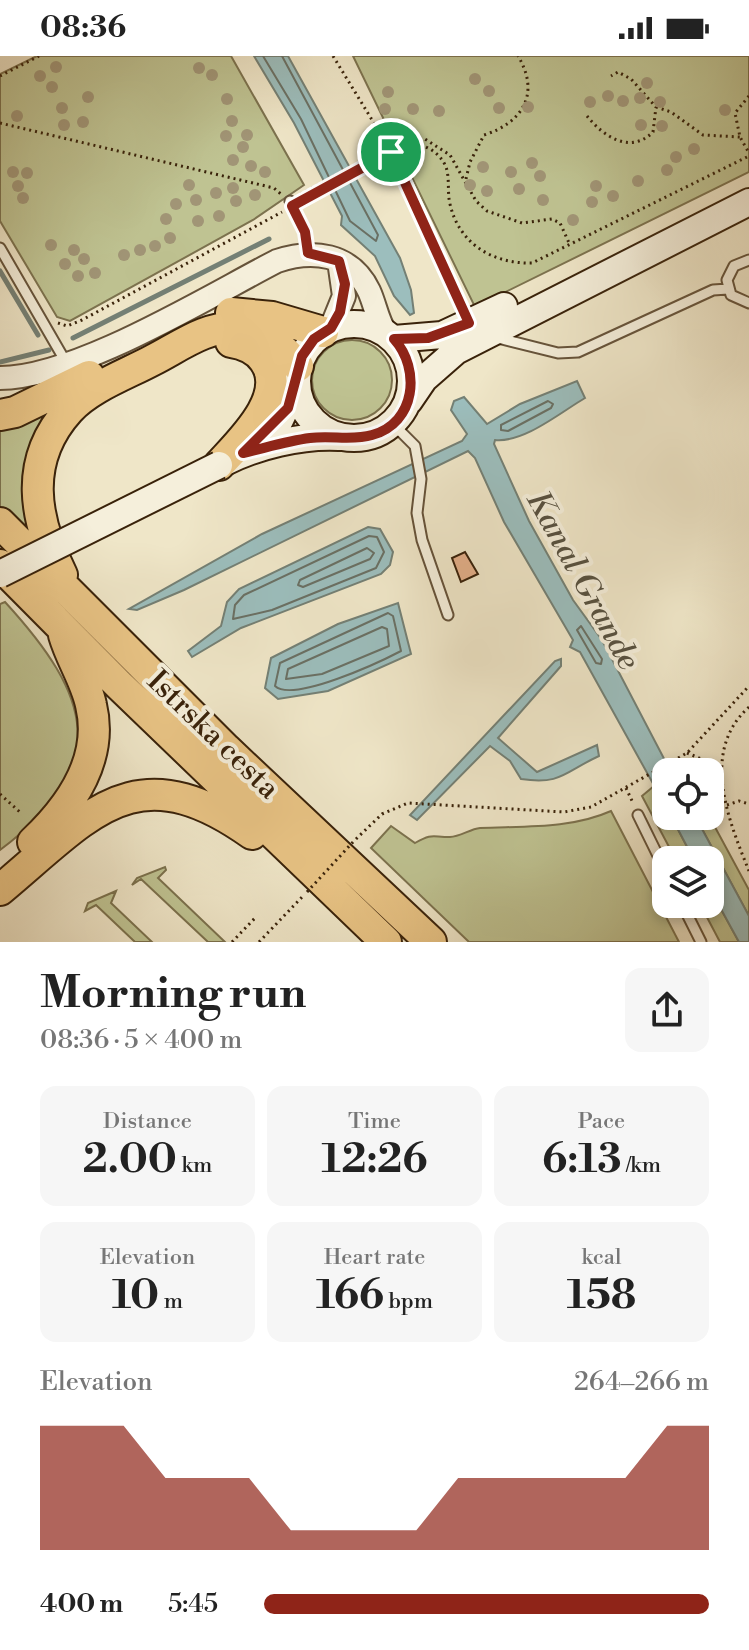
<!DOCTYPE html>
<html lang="en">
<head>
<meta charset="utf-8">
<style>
  body { margin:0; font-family:"Libre Bodoni",serif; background:#f6f6f6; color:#222; height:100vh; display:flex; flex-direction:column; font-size:30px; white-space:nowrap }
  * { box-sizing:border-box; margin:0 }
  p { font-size:26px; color:#767676 }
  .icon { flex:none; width:44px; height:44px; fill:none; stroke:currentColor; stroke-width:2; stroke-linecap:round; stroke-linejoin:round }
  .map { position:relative; height:886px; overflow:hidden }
  .drawer { display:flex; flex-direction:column; background:#fff; flex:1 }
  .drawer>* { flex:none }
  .controls { position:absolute; left:652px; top:702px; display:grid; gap:16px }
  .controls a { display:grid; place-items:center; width:72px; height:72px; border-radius:16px; background:#fff; box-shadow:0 4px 12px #0003; font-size:40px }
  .pin { position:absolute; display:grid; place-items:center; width:68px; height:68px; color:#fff; margin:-34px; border:4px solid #fff; border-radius:50%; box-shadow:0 2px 8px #0007 }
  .round { display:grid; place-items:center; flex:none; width:84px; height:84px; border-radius:16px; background:#f6f6f6 }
  .headline { display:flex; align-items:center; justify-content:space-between; height:136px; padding:0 40px }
  h1 { font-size:44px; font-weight:700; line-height:60px }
  .stats { display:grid; grid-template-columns:repeat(3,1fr); gap:12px; height:136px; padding:8px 40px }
  .stats div { display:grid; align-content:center; border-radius:16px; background:#f6f6f6; text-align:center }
  .stats b { font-size:40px; font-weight:700 }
  .stats small { font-size:22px; font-weight:400 }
  .stats p { font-size:22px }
  .chart { height:224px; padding:16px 40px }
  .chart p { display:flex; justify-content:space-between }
  .chart svg { width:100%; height:144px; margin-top:8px; fill:#8f2418; opacity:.7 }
  ul { padding:0 40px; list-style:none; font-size:26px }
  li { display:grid; grid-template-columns:128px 96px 1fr; align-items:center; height:60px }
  li i { height:20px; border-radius:10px; background:#8f2418 }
  .status { display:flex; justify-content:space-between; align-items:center; height:56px; padding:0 40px; background:#fff; direction:ltr }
  .status svg { height:22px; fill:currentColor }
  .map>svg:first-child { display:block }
  .green { fill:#bfc392; stroke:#7c724e; stroke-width:2 }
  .water { fill:#9cbebd; stroke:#748075; stroke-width:2 }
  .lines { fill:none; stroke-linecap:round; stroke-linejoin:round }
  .shore { stroke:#6a7064; stroke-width:2 }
  .stream { stroke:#748075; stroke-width:5 }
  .building { fill:#e3af89; stroke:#39220a; stroke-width:2 }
  .service-casing { stroke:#66533a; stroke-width:13 }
  .tertiary-casing { stroke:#66533a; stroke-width:26 }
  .secondary-casing { stroke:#39220a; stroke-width:30 }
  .trunk-casing { stroke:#39220a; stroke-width:34 }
  .path { stroke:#39220a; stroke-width:3; stroke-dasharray:2 4; stroke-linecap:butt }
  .service { stroke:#f5efdb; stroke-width:9 }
  .tertiary { stroke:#f5efdb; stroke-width:22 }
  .secondary { stroke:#f5efdb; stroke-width:26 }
  .trunk { stroke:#e8c384; stroke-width:30 }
  .secondary-bridge-casing { stroke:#39220a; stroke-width:30; stroke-linecap:butt }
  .path-bridge { stroke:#39220a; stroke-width:3; stroke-dasharray:2 4; stroke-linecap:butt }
  .secondary-bridge { stroke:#f5efdb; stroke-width:26 }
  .tree { fill:#a19576 }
  .route-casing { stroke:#fff; stroke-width:16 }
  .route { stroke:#8f2418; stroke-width:10 }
  .labels { text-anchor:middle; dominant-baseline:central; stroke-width:8; stroke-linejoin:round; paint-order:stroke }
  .street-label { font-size:30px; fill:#39220a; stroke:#f5efdb }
  .water-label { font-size:32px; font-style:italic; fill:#575140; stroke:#f5efdb }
</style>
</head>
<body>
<div class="status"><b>08:36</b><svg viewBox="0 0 49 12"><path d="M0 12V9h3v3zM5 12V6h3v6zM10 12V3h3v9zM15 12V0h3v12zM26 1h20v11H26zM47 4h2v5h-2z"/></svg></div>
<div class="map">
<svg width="749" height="886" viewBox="0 0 749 886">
  <rect width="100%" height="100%" fill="#efe6c8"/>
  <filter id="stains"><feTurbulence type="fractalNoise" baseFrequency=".0025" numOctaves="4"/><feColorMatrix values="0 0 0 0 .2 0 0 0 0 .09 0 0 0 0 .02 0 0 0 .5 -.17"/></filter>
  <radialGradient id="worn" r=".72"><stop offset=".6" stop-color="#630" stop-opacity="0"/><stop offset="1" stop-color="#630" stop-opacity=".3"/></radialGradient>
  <!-- green -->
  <path class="green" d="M37 0H231L304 129 253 164 70 265 57 261 0 165V18Z
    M353 0H749V116L475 251Z
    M237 262 296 279 290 290C231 246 190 272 134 305 62 345 1 385 32 480L28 482 0 454V368C80 340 153 270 237 262Z
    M312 324a40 40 0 1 1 80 0a40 40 0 1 1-80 0Z
    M5 546C91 640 114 708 0 794V548Z
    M654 730 666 751V760H671L694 804H676L642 740Z
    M611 755 679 886H469L371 792 391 770 415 787C433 777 431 781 450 781 460 781 470 773 480 772 524 770 571 773 611 755Z
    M695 760H709L749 834V860Z
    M165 811 166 814 158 822 225 886H208L141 823 132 829 137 822Z
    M710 833 739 886H720L700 848H710Z
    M116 835 111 847 152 886H135L96 849 85 855 88 847Z"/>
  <!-- water -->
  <path class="water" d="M254 0H288L400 202 411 234 414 257 410 259 394 240 375 200 341 169 342 160 294 67Z
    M577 325 585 342C561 356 524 387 495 384L494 388 529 465 573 544 602 584 671 716H666V751L580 596 570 591 573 584 504 466 475 402 468 395 184 534 137 554 129 553 262 478 462 385 467 378 451 354 454 345 464 341 487 368 520 348Z
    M368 471 380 473 393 496 390 509 381 518 241 572 192 601 188 595 221 570 227 546 239 533Z
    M398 547 411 598 328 635 278 643 265 632 271 602 338 568Z
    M561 603V610L498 682 537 716 597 689 599 700C564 716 562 729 521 723L510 705 490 690 417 764 410 759 555 605Z
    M671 760H695L749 860V886H739L710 833V804H694Z"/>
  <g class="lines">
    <!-- shore -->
    <path class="shore" d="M263 0 301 63 350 165 376 185 378 179 282 0
      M548 345 553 348 551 352 508 375 501 374V369Z
      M369 480 377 481 384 496 376 512 272 554 233 563 235 549 244 539Z
      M367 492 374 497 370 503 303 531 298 529 300 524Z
      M388 557 393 560 401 595C380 606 293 647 275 630L280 607Z
      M581 570 602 603 601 608 596 607 577 574Z
      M382 571 387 573 389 590 322 618 286 623 288 613Z"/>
    <!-- stream -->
    <path class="stream" d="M0 215 38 279
      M73 282 269 183
      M0 306 49 294"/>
  </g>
  <!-- building -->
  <path class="building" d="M465 496 478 518 461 526 452 502Z"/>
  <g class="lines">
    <defs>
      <path id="service" d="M290 145 305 176 308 197
        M0 192 67 308
        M749 204 734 210 727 224 731 239 749 247
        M494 281 558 297 578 296 713 234 728 233
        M393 368 415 390 421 423 417 457 422 484 448 559
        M638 759 666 816
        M682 848 701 886"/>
      <path id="tertiary" d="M331 272 344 240 339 205
        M0 322C76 322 207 241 277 205 312 193 351 197 369 235 375 248 377 263 385 276"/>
      <path id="secondary" d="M297 325a57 57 0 1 1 114 0a57 57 0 1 1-114 0Z
        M394 283 442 279 504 250
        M409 345 424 323 456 295 749 146
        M246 395 280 364 297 328
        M223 407C256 390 301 379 339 381"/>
      <path id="trunk" d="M231 257 272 261 323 276
        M0 359 15 356 89 320
        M219 409C241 385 290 339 264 304 256 293 244 288 231 286
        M0 467 226 693 431 886
        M0 509 119 629 386 886
        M62 519C34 463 23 405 69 354 90 331 127 318 153 304 179 291 207 269 238 272 263 274 283 292 298 310
        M33 786C70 751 104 703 91 649 86 625 71 603 64 579
        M0 834C91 758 135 695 252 778"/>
    </defs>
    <!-- service casing -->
    <use href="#service" class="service-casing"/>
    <!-- tertiary casing -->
    <use href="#tertiary" class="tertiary-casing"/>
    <!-- secondary casing -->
    <use href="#secondary" class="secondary-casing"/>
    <!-- trunk casing -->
    <use href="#trunk" class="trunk-casing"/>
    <!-- path -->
    <path class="path" d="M333 0 388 90 462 249
      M0 20 39 0
      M749 40 735 57 740 81 749 97
      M656 51 671 56 703 79 740 81
      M587 60C603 80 630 99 653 76L656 51 631 23 618 16 611 20
      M0 67 274 132 282 139
      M466 123 470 106 484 79C522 67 541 38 518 0
      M301 138 401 84 425 83 450 99 476 145 487 155 522 167 552 163 560 167 570 189
      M303 145C332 128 374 98 406 89 422 85 440 96 446 111 450 123 447 136 450 148 459 188 493 208 532 207L749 100
      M58 267 67 270 82 264 282 156
      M749 651C700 695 728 763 749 815
      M687 697 719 710
      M626 732 633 747
      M0 738 22 758
      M727 749 739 745 749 748
      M356 783 382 758 408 747 564 756 591 751 687 697 749 630
      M232 886 255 862
      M259 886 304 839"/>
    <!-- service -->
    <use href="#service" class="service"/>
    <!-- tertiary -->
    <use href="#tertiary" class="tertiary"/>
    <!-- secondary -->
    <use href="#secondary" class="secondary"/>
    <!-- trunk -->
    <use href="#trunk" class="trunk"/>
    <defs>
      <path id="secondary-bridge" d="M0 518 219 409"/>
    </defs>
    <!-- secondary-bridge casing -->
    <use href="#secondary-bridge" class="secondary-bridge-casing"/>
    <!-- path-bridge -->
    <path class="path-bridge" d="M307 836 353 786"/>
    <!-- secondary-bridge -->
    <use href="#secondary-bridge" class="secondary-bridge"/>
  </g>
  <!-- trees -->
  <g class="tree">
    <circle cx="56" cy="11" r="6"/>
    <circle cx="199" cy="12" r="6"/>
    <circle cx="212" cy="19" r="6"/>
    <circle cx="40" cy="20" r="6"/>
    <circle cx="475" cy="23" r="6"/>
    <circle cx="647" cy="27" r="6"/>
    <circle cx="52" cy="31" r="6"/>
    <circle cx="489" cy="35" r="6"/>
    <circle cx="388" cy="36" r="6"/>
    <circle cx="608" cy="40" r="6"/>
    <circle cx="88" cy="41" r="6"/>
    <circle cx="640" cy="42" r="6"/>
    <circle cx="227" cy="43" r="6"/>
    <circle cx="623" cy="45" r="6"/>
    <circle cx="590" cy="46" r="6"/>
    <circle cx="660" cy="46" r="6"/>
    <circle cx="528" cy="51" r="6"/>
    <circle cx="62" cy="52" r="6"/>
    <circle cx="499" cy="52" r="6"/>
    <circle cx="385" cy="53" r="6"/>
    <circle cx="413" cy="53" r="6"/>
    <circle cx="725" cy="54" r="6"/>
    <circle cx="439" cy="55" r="6"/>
    <circle cx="17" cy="60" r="6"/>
    <circle cx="232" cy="65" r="6"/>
    <circle cx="83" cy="66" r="6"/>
    <circle cx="64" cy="69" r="6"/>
    <circle cx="641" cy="69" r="6"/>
    <circle cx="662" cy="70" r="6"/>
    <circle cx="247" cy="79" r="6"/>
    <circle cx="226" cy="80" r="6"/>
    <circle cx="243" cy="91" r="6"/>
    <circle cx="694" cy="93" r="6"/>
    <circle cx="676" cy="101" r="6"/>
    <circle cx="233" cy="104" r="6"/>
    <circle cx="532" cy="107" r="6"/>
    <circle cx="251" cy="110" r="6"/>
    <circle cx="483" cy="111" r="6"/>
    <circle cx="667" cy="114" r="6"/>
    <circle cx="13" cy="116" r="6"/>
    <circle cx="265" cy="116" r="6"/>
    <circle cx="511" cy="116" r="6"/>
    <circle cx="27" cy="117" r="6"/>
    <circle cx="540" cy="120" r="6"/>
    <circle cx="638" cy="125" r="6"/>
    <circle cx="189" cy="129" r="6"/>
    <circle cx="470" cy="129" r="6"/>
    <circle cx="18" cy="130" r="6"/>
    <circle cx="596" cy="130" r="6"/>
    <circle cx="233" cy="132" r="6"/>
    <circle cx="519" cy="133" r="6"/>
    <circle cx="487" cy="135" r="6"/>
    <circle cx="216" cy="137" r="6"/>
    <circle cx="255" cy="139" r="6"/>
    <circle cx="613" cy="140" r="6"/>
    <circle cx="23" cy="142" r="6"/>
    <circle cx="196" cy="144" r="6"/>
    <circle cx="543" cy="144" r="6"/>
    <circle cx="236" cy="145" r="6"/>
    <circle cx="592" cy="146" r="6"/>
    <circle cx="176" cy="148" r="6"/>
    <circle cx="219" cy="160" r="6"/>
    <circle cx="166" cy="163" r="6"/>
    <circle cx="573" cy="164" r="6"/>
    <circle cx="198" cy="165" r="6"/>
    <circle cx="170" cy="182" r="6"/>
    <circle cx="51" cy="189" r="6"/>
    <circle cx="155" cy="190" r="6"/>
    <circle cx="74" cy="194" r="6"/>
    <circle cx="140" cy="194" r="6"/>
    <circle cx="124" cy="199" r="6"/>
    <circle cx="84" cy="203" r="6"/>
    <circle cx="65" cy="208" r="6"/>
    <circle cx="95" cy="217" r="6"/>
    <circle cx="78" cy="220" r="6"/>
  </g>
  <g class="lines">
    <defs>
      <path id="route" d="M391 96 469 267 428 282 394 283C421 313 416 367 372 379 352 385 331 379 310 382 287 385 265 392 243 397L288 352 302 300 314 283 331 272 340 256 345 228 339 205 308 197 305 176 292 150Z"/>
    </defs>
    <!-- route casing -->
    <use href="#route" class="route-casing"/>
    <!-- route -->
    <use href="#route" class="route"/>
  </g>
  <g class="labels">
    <!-- street labels -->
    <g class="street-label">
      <text transform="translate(213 679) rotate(44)">Istrska cesta</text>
    </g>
    <!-- water labels -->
    <g class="water-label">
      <text transform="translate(583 524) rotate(61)">Kanal Grande</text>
    </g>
  </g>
  <rect width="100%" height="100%" filter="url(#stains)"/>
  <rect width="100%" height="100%" fill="url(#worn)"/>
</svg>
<div class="controls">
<a><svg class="icon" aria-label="locate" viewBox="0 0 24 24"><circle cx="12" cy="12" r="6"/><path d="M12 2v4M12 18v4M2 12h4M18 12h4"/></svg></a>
<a><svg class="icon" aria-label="layers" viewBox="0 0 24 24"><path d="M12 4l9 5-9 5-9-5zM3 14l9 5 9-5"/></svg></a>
</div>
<div class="pin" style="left:391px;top:96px;background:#1e9e55"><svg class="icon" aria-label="arrive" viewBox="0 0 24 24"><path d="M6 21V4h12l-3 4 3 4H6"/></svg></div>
</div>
<section class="drawer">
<div class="headline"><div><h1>Morning run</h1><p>08:36 · 5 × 400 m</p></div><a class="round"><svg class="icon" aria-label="share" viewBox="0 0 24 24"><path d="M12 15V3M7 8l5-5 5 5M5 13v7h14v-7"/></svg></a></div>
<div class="stats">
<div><p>Distance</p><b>2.00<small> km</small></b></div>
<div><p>Time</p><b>12:26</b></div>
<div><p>Pace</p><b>6:13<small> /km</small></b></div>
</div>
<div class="stats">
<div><p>Elevation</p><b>10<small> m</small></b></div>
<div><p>Heart rate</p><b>166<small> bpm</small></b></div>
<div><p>kcal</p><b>158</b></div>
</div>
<div class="chart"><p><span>Elevation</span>264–266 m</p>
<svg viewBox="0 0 160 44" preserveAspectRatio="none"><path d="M0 44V6L10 6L20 6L30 22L40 22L50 22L60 38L70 38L80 38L90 38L100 22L110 22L120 22L130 22L140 22L150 6L160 6V44z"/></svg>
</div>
<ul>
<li><b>400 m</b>5:45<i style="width:100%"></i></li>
</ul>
</section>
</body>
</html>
